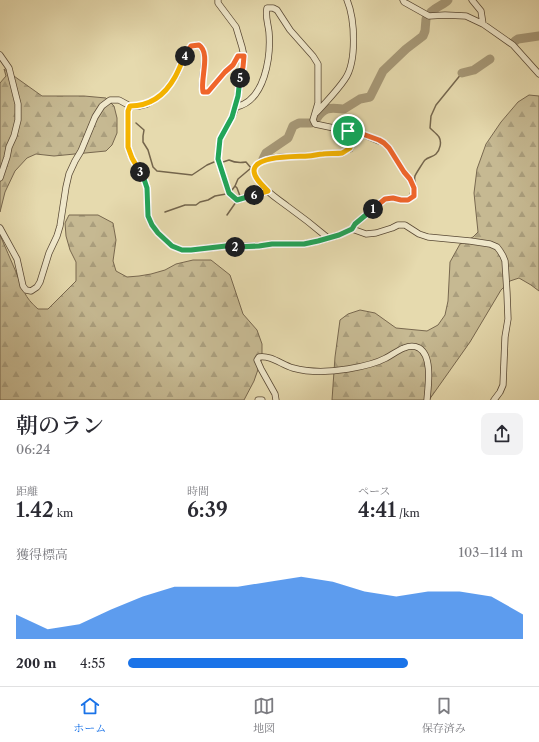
<!DOCTYPE html>
<html lang="ja">
<head>
<meta charset="utf-8">
<style>
  body { margin:0; font-family:"Libre Caslon Text","Noto Serif JP",serif; background:#f2f2f3; color:#2b2b33; height:100vh; display:flex; flex-direction:column; font-size:15px; white-space:nowrap }
  * { box-sizing:border-box; margin:0 }
  p { font-size:13px; color:#7c7c81 }
  .icon { flex:none; width:22px; height:22px; fill:none; stroke:currentColor; stroke-width:2; stroke-linecap:round; stroke-linejoin:round }
  .map { position:relative; height:400px; overflow:hidden }
  .sheet { display:flex; flex-direction:column; background:#fff; flex:1 }
  .sheet>* { flex:none }
  .pin { position:absolute; display:grid; place-items:center; width:34px; height:34px; color:#fff; margin:-17px; border:2px solid #fff; border-radius:50%; box-shadow:0 1px 4px #0007 }
  .km { position:absolute; width:20px; height:20px; margin:-10px; border-radius:50%; background:#222; color:#fff; font-size:11px; line-height:20px; text-align:center }
  .round { display:grid; place-items:center; flex:none; width:42px; height:42px; border-radius:8px; background:#f2f2f3 }
  .summary { display:flex; align-items:center; justify-content:space-between; height:68px; padding:0 16px }
  h1 { font-size:22px; font-weight:600; line-height:30px }
  .stats { display:grid; grid-template-columns:repeat(3,1fr); gap:6px; height:68px; padding:4px 16px }
  .stats div { display:grid; align-content:center }
  .stats b { font-size:20px; font-weight:600 }
  .stats small { font-size:11px; font-weight:400 }
  .stats p { font-size:11px }
  .chart { height:112px; padding:8px 16px }
  .chart p { display:flex; justify-content:space-between }
  .chart svg { width:100%; height:72px; margin-top:4px; fill:#1a73e8; opacity:.7 }
  ul { padding:0 16px; list-style:none; font-size:13px }
  li { display:grid; grid-template-columns:64px 48px 1fr; align-items:center; height:30px }
  li i { height:10px; border-radius:5px; background:#1a73e8 }
  .tab-bar { display:flex; justify-content:space-around; align-items:center; height:56px; border-top:1px solid #e1e1e2; background:#fff; font-size:11px; color:#7c7c81 }
  .tab-bar a { display:grid; justify-items:center; gap:2px }
  .tab-bar .current { color:#1a73e8 }
  .map>svg:first-child { display:block }
  .forest { fill:url(#forest-firs); stroke:#78684f }
  .lines { fill:none; stroke-linecap:round; stroke-linejoin:round }
  .stream { stroke:#74654c; stroke-width:1.5 }
  .river { stroke:#a69877; stroke-width:9 }
  .street-casing { stroke:#584834; stroke-width:7 }
  .street { stroke:#efe7ca; stroke-width:5.5 }
  .split-1-casing { stroke:#fff; stroke-width:8 }
  .split-2-casing { stroke:#fff; stroke-width:8 }
  .split-3-casing { stroke:#fff; stroke-width:8 }
  .split-4-casing { stroke:#fff; stroke-width:8 }
  .split-5-casing { stroke:#fff; stroke-width:8 }
  .split-6-casing { stroke:#fff; stroke-width:8 }
  .split-7-casing { stroke:#fff; stroke-width:8 }
  .split-1 { stroke:#f0652b; stroke-width:5 }
  .split-2 { stroke:#22a559; stroke-width:5 }
  .split-3 { stroke:#22a559; stroke-width:5 }
  .split-4 { stroke:#f5b400; stroke-width:5 }
  .split-5 { stroke:#f0652b; stroke-width:5 }
  .split-6 { stroke:#22a559; stroke-width:5 }
  .split-7 { stroke:#f5b400; stroke-width:5 }
</style>
</head>
<body>
<div class="map">
<svg width="539" height="400" viewBox="0 0 539 400">
  <defs>
    <pattern id="forest-firs" width="22" height="20" patternUnits="userSpaceOnUse"><rect width="22" height="20" fill="#c6b992"/><path d="M5 1l3.5 6h-7zM16 11l3.5 6h-7z" fill="#aa9e7d"/></pattern>
  </defs>
  <rect width="100%" height="100%" fill="#e6daae"/>
  <filter id="stains"><feTurbulence type="fractalNoise" baseFrequency=".005" numOctaves="4"/><feColorMatrix values="0 0 0 0 .2 0 0 0 0 .09 0 0 0 0 .02 0 0 0 .5 -.17"/></filter>
  <radialGradient id="worn" r=".72"><stop offset=".6" stop-color="#630" stop-opacity="0"/><stop offset="1" stop-color="#630" stop-opacity=".3"/></radialGradient>
  <!-- forest -->
  <path class="forest" d="M4 69 42 96H84L106 98 114 106 117 118V133L112 145 106 151 54 156 36 154 27 158 15 171 5 192 0 212V83L6 76Z
    M529 95 539 96V291L531 285 519 278 510 281 501 290 470 342 429 400H332L335 357 340 320 348 314 360 310 375 313 396 328 427 331 438 325 445 315 448 301 450 262 460 244 473 237 478 232 474 193 477 169 486 144 501 122 518 102Z
    M69 215H98L113 223 116 240 113 261 116 271 127 277 139 276 151 274 165 270 176 264 193 260H211L230 275 243 314 257 330 262 344V358L254 381 244 400H0V235C5 247 11 260 16 272 23 289 24 297 38 309H48L76 281V262L70 250 66 236 65 223Z"/>
  <g class="lines">
    <!-- stream -->
    <path class="stream" d="M136 123 144 130 143 136V142L148 150 153 167 157 171 192 175 207 165 214 162
      M223 162 229 160C235 163 240 163 246 162L251 168
      M235 186 237 188 240 196
      M232 190 235 186 238 179 251 168
      M417 194C418 188 413 182 415 176 415 175 424 161 425 160 428 157 433 157 436 154 440 150 442 142 439 137 437 134 433 131 430 128L431 116 436 105 462 73
      M165 212 185 205H196L200 202 208 200 215 196 226 194
      M227 215 236 202"/>
    <!-- river -->
    <path class="river" d="M431 12C437 6 444 5 448 0
      M515 41 518 39 539 36
      M462 73 474 70 490 59
      M317 118C325 106 331 108 344 109L360 99 370 97 383 71 406 49 423 36 425 31 426 19
      M263 159 266 153 288 138 293 126 299 123H311"/>
    <defs>
      <path id="street" d="M218 0V3L236 27 242 47 244 56
        M403 0 404 2 429 16 445 15 466 16 483 24 513 45 539 74
        M472 0 481 11 483 24
        M0 55 9 68 18 104V120L14 136 9 147 7 157 0 178
        M236 107 232 117 220 139 218 159 229 193 237 200 268 191
        M316 113C326 102 337 91 345 79 357 62 355 19 347 0
        M0 228 17 259 23 286 26 290 31 291 37 287 40 282 49 253 57 236 60 226 66 187 69 174 75 161 81 151 95 117 102 106 110 100H119L130 106H139L147 104 157 98 165 91 176 76 183 59 191 46 199 45C211 54 199 79 203 92H208L225 72 233 65 239 56H244L243 67 240 79 239 89 236 107C265 101 271 57 269 32 268 23 265 16 267 8H273L277 10 290 30 313 56 318 64V103L313 120 315 124 348 131 349 132H357L384 143 389 148 404 172 410 179 414 188 413 196 408 200H401L393 198 385 199 355 224 352 229 339 235 318 241 304 244H272L259 246H226L191 250H182L172 246 158 233 152 225 148 216 147 188 143 176 132 158 128 147V111L130 106
        M352 229 366 234 376 233 392 228 398 225H405L419 234 428 237 470 241 490 244 497 247 500 251 503 256 505 261 507 293 508 319 505 337 503 385 500 392 494 400
        M328 238C315 227 301 216 287 206 278 199 269 194 262 185 258 181 253 174 254 169 259 154 296 157 308 156 313 156 318 154 323 154 329 153 336 154 342 153 344 152 347 150 350 149L351 140 348 131
        M258 400H262
        M276 400 275 394 261 369 257 360 259 357C271 355 282 365 293 368 311 373 330 372 348 369 360 367 375 364 386 358 392 355 398 350 404 348 409 346 415 346 419 348 433 356 428 387 427 400"/>
    </defs>
    <!-- street casing -->
    <use href="#street" class="street-casing"/>
    <!-- street -->
    <use href="#street" class="street"/>
  </g>
  <g class="lines">
    <defs>
      <path id="split-1" d="M348 131V132H357L379 140 384 143 389 148 404 172 410 179 414 188V196L408 200H401L393 198 385 199 373 209"/>
      <path id="split-2" d="M235 247 259 246 272 244H304L318 241 339 235 352 229 355 224 373 209"/>
      <path id="split-3" d="M140 172 143 176 147 188 148 216 152 225 158 233 172 246 182 250H191L226 246 235 247"/>
      <path id="split-4" d="M140 172 132 158 128 147V111L130 106C151 106 165 95 175 77 179 70 181 63 185 56"/>
      <path id="split-5" d="M185 56 191 46 199 45C211 53 200 79 203 92H208L225 72 233 65 238 56H244L243 67 240 78"/>
      <path id="split-6" d="M240 78 238 96 232 117 220 139 218 159 229 193 237 200 254 195"/>
      <path id="split-7" d="M254 195 268 191C263 186 254 178 254 171 254 155 297 157 308 156 313 156 318 154 323 154 329 153 336 154 342 153 344 152 347 150 350 148L351 140 348 131"/>
    </defs>
    <!-- split-1 casing -->
    <use href="#split-1" class="split-1-casing"/>
    <!-- split-2 casing -->
    <use href="#split-2" class="split-2-casing"/>
    <!-- split-3 casing -->
    <use href="#split-3" class="split-3-casing"/>
    <!-- split-4 casing -->
    <use href="#split-4" class="split-4-casing"/>
    <!-- split-5 casing -->
    <use href="#split-5" class="split-5-casing"/>
    <!-- split-6 casing -->
    <use href="#split-6" class="split-6-casing"/>
    <!-- split-7 casing -->
    <use href="#split-7" class="split-7-casing"/>
    <!-- split-1 -->
    <use href="#split-1" class="split-1"/>
    <!-- split-2 -->
    <use href="#split-2" class="split-2"/>
    <!-- split-3 -->
    <use href="#split-3" class="split-3"/>
    <!-- split-4 -->
    <use href="#split-4" class="split-4"/>
    <!-- split-5 -->
    <use href="#split-5" class="split-5"/>
    <!-- split-6 -->
    <use href="#split-6" class="split-6"/>
    <!-- split-7 -->
    <use href="#split-7" class="split-7"/>
  </g>
  <rect width="100%" height="100%" filter="url(#stains)"/>
  <rect width="100%" height="100%" fill="url(#worn)"/>
</svg>
<div class="pin" style="left:348px;top:131px;background:#1e9e55"><svg class="icon" aria-label="arrive" viewBox="0 0 24 24"><path d="M6 21V4h12l-3 4 3 4H6"/></svg></div>
<b class="km" style="left:373px;top:209px">1</b>
<b class="km" style="left:235px;top:247px">2</b>
<b class="km" style="left:140px;top:172px">3</b>
<b class="km" style="left:185px;top:56px">4</b>
<b class="km" style="left:240px;top:78px">5</b>
<b class="km" style="left:254px;top:195px">6</b>
</div>
<section class="sheet">
<div class="summary"><div><h1>朝のラン</h1><p>06:24</p></div><a class="round"><svg class="icon" aria-label="share" viewBox="0 0 24 24"><path d="M12 15V3M7 8l5-5 5 5M5 13v7h14v-7"/></svg></a></div>
<div class="stats">
<div><p>距離</p><b>1.42<small> km</small></b></div>
<div><p>時間</p><b>6:39</b></div>
<div><p>ペース</p><b>4:41<small> /km</small></b></div>
</div>
<div class="chart"><p><span>獲得標高</span>103–114 m</p>
<svg viewBox="0 0 160 44" preserveAspectRatio="none"><path d="M0 44V29L10 38L20 35L30 26L40 18L50 12L60 12L70 12L80 9L90 6L100 9L110 15L120 18L130 15L140 15L150 18L160 29V44z"/></svg>
</div>
<ul>
<li><b>200 m</b>4:55<i style="width:71%"></i></li>
</ul>
</section>
<nav class="tab-bar">
<a class="current"><svg class="icon" aria-label="home" viewBox="0 0 24 24"><path d="M3 11l9-7 9 7M6 9v11h12V9"/></svg>ホーム</a>
<a><svg class="icon" aria-label="map" viewBox="0 0 24 24"><path d="M3 6l6-2 6 2 6-2v14l-6 2-6-2-6 2zM9 4v14M15 6v14"/></svg>地図</a>
<a><svg class="icon" aria-label="saved" viewBox="0 0 24 24"><path d="M7 4h10v16l-5-4-5 4z"/></svg>保存済み</a>
</nav>
</body>
</html>
